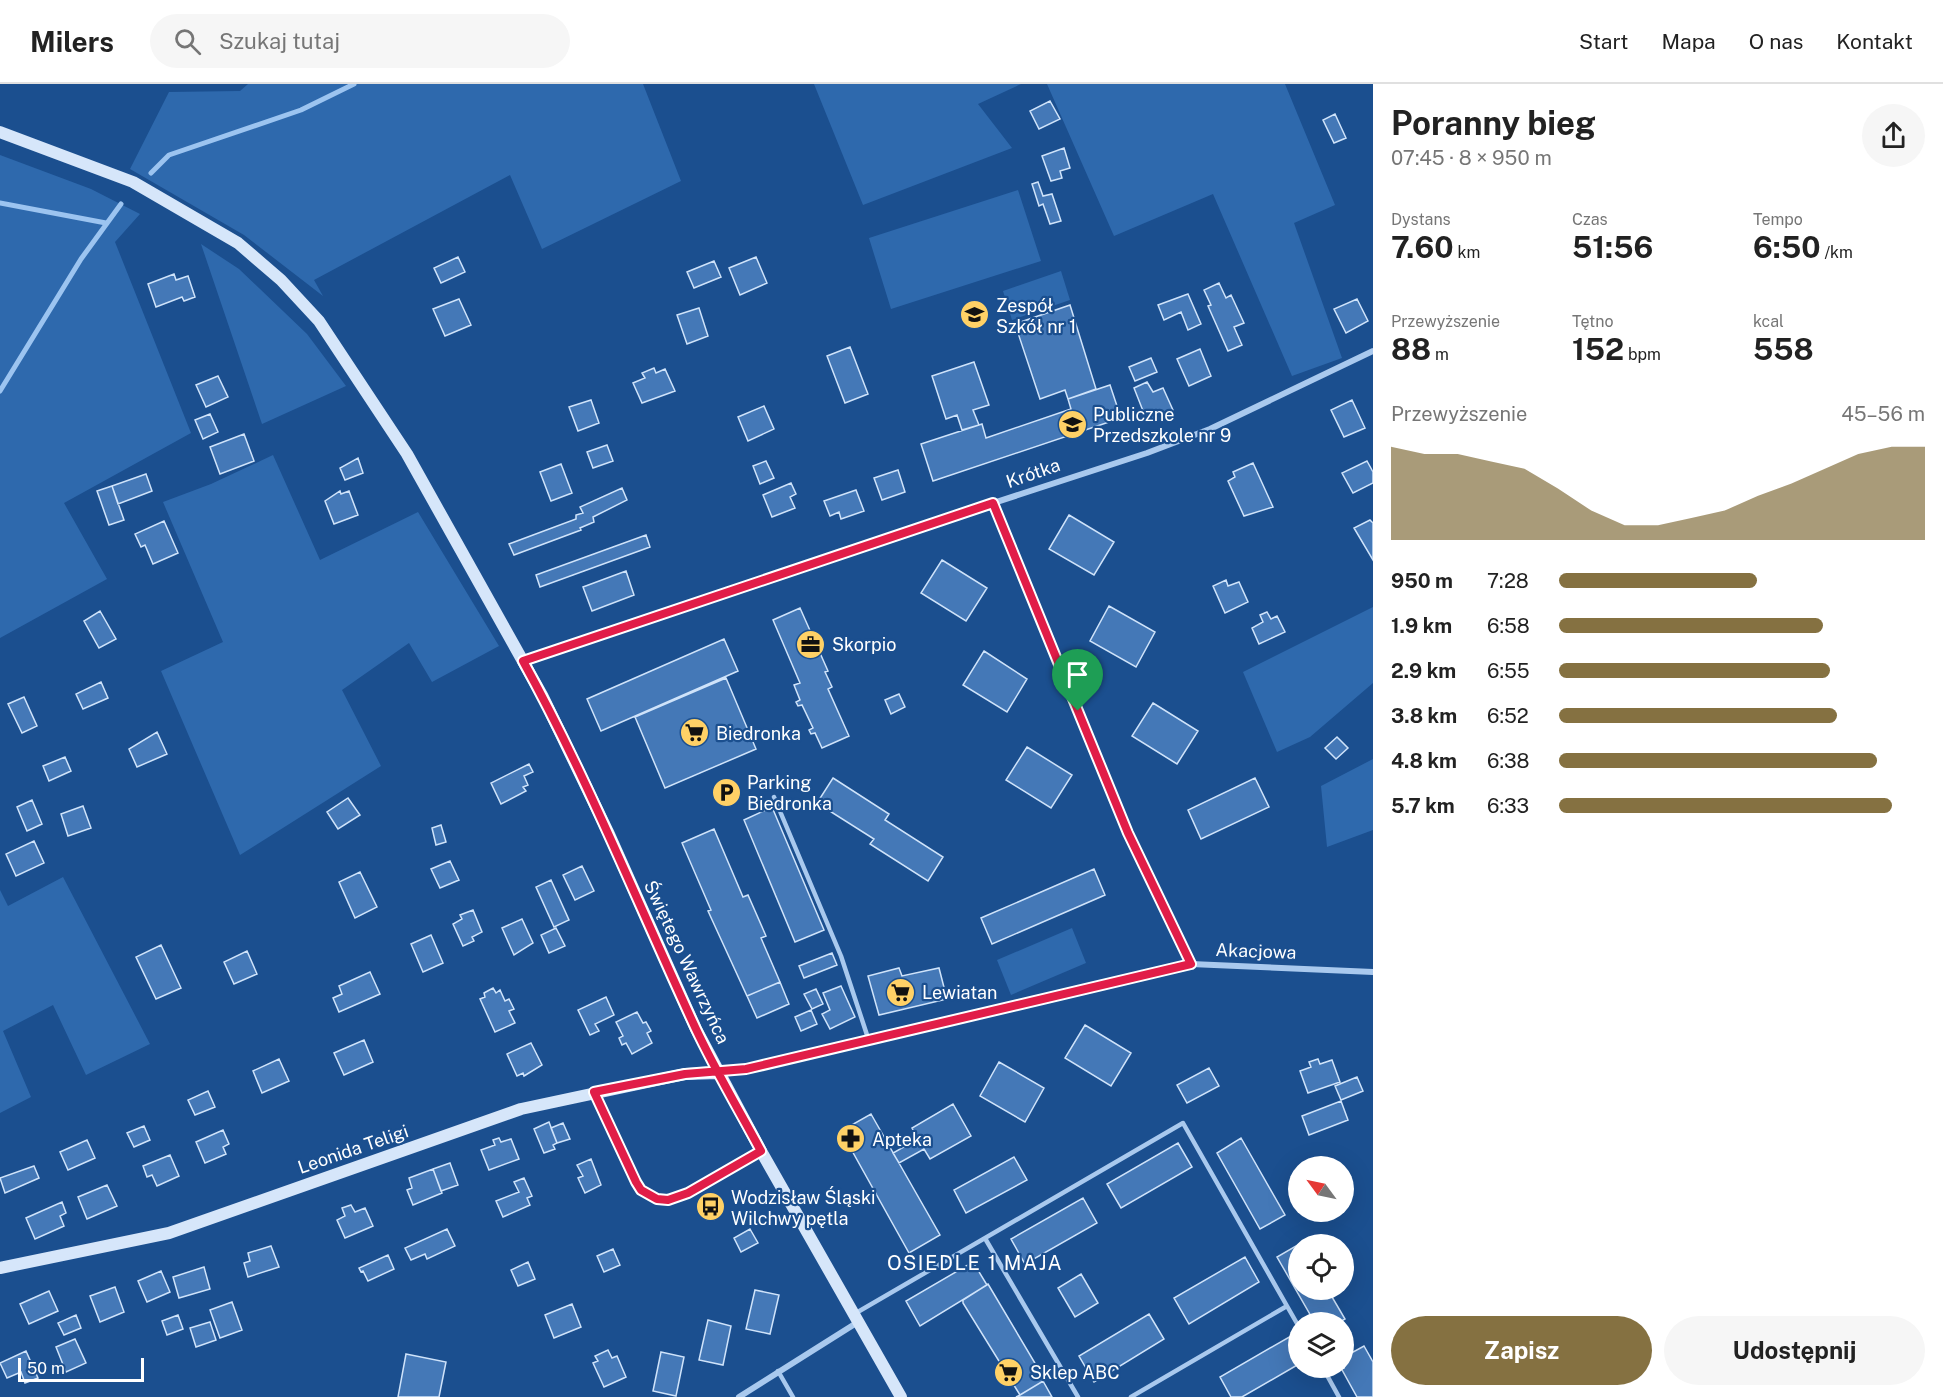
<!DOCTYPE html>
<html lang="pl">
<head>
<meta charset="utf-8">
<style>
  body { margin:0; font-family:"Public Sans",sans-serif; background:#f6f6f6; color:#222; height:100vh; display:flex; flex-direction:column; font-size:22px; white-space:nowrap }
  * { box-sizing:border-box; margin:0 }
  p { font-size:20px; color:#767676 }
  .icon { flex:none; width:33px; height:33px; fill:none; stroke:currentColor; stroke-width:2; stroke-linecap:round; stroke-linejoin:round }
  .map { position:relative; flex:1; overflow:hidden }
  .drawer { display:flex; flex-direction:column; background:#fff; width:570px }
  .drawer>* { flex:none }
  .needle { width:39px; rotate:303deg }
  .buttons { position:absolute; left:1288px; top:1072px; display:grid; gap:12px }
  .buttons a { display:grid; place-items:center; width:66px; height:66px; border-radius:50%; background:#fff; box-shadow:0 6px 24px #0002; font-size:30px }
  .scale { position:absolute; left:18px; bottom:15px; width:126px; box-sizing:border-box; padding-left:6px; border:3px solid #fff; border-top:0; font-size:16px; line-height:21px; white-space:nowrap; color:#fff; -webkit-text-stroke:4px #1b4f8f; paint-order:stroke }
  .pin { position:absolute; display:grid; place-items:center; width:51px; height:51px; color:#fff; margin:-62px -26px; border-radius:50% 50% 50% 0; rotate:-45deg; box-shadow:0 0 6px #0007 }
  .pin .icon { rotate:45deg }
  .round { display:grid; place-items:center; flex:none; width:63px; height:63px; border-radius:32px; background:#f6f6f6 }
  .head { display:flex; align-items:center; justify-content:space-between; height:102px; padding:0 18px }
  h1 { font-size:33px; font-weight:700; line-height:45px }
  .metrics { display:grid; grid-template-columns:repeat(3,1fr); gap:9px; height:102px; padding:6px 18px }
  .metrics div { display:grid; align-content:center }
  .metrics b { font-size:30px; font-weight:700 }
  .metrics small { font-size:16px; font-weight:400 }
  .metrics p { font-size:16px }
  .chart { height:168px; padding:12px 18px }
  .chart p { display:flex; justify-content:space-between }
  .chart svg { width:100%; height:108px; margin-top:6px; fill:#857141; opacity:.7 }
  .primary-button { display:flex; gap:12px; margin-top:auto; padding:12px 18px }
  .primary-button a { flex:1; height:69px; border-radius:36px; background:#857141; color:#fff; font-size:24px; font-weight:700; line-height:69px; text-align:center }
  .primary-button a+a { background:#f6f6f6; color:#222 }
  ul { padding:0 18px; list-style:none; font-size:20px }
  li { display:grid; grid-template-columns:96px 72px 1fr; align-items:center; height:45px }
  li i { height:15px; border-radius:8px; background:#857141 }
  header { display:flex; align-items:center; gap:36px; box-sizing:border-box; height:84px; padding:0 30px; background:#fff; border-bottom:2px solid #e0e0e0 }
  header strong { font-size:28px }
  nav { display:flex; gap:33px; margin-inline-start:auto; font-size:21px }
  .search { width:420px; height:54px; background:#f6f6f6; display:flex; align-items:center; gap:15px; box-sizing:border-box; padding:0 21px; border-radius:33px; color:#767676; font-size:22px }
  main { display:flex; flex:1; min-height:0 }
  .map>svg:first-child { display:block }
  .green { fill:#2e69ad }
  .lines { fill:none; stroke-linecap:round; stroke-linejoin:round }
  .stream { stroke:#9cc4f0; stroke-width:5 }
  .building { fill:#4478b7; stroke:#cfe3fa; stroke-width:1.5 }
  .lane { stroke:#a9c9ee; stroke-width:4.5 }
  .street { stroke:#a9c9ee; stroke-width:6 }
  .secondary { stroke:#d6e6fa; stroke-width:12 }
  .route-casing { stroke:#fff; stroke-width:12 }
  .route { stroke:#e11d48; stroke-width:8 }
  .labels { text-anchor:middle; dominant-baseline:central; stroke-width:4.5; stroke-linejoin:round; paint-order:stroke }
  .poi-label { font-size:18px; fill:#fff; stroke:#1b4f8f; text-anchor:start }
  .street-label { font-size:18px; fill:#fff; stroke:#1b4f8f }
  .neighbourhood-label { font-size:20px; letter-spacing:1.5px; fill:#fff; stroke:#1b4f8f }
</style>
</head>
<body>
<header>
<strong>Milers</strong>
<div class="search"><svg class="icon" aria-label="search" viewBox="0 0 24 24"><circle cx="10" cy="10" r="6"/><path d="M15 15l6 6"/></svg>Szukaj tutaj</div>
<nav><a>Start</a><a>Mapa</a><a>O nas</a><a>Kontakt</a></nav>
</header>
<main>
<div class="map">
<svg width="1373" height="1313" viewBox="0 0 1373 1313">
  <rect width="100%" height="100%" fill="#1b4f8f"/>
  <!-- green -->
  <path class="green" d="M248 0H643L681 97 542 165 510 91 314 196 323 212 244 151 130 85 169 8 240 7Z
    M814 0H1021L978 20 1012 64 863 121Z
    M1047 0H1285L1335 121 1294 139 1342 274 1292 292 1213 110 1114 152Z
    M0 71 91 105 140 130 115 158 191 349 64 419 107 495 0 554Z
    M1018 106 1041 177 891 225 869 154Z
    M201 160 239 185 307 250 346 302 262 340Z
    M1061 187 1070 216 1012 236 1003 207Z
    M273 371 320 476 418 428 499 562 432 598 409 559 342 606 381 682 240 771 161 587 223 558 163 418 211 400Z
    M1373 523V599L1310 653 1277 668 1243 588Z
    M1373 675V746L1327 763 1321 702Z
    M63 793 150 960 86 991 53 921 3 947 31 1013 0 1029V806L8 822Z
    M1072 844 1086 879 1011 911 997 876Z"/>
  <g class="lines">
    <!-- stream -->
    <path class="stream" d="M151 89 169 71 301 26 354 0
      M0 119 106 139
      M0 307 81 175 121 120"/>
  </g>
  <!-- building -->
  <path class="building" d="M1050 17 1060 35 1039 45 1030 27Z
    M1335 30 1346 54 1334 59 1323 36Z
    M1064 64 1070 84 1060 87 1062 94 1051 97 1042 72Z
    M1038 98 1043 112 1052 110 1061 137 1050 140 1043 120 1039 122 1032 100Z
    M458 173 465 188 441 199 434 184Z
    M756 173 767 199 740 211 729 184Z
    M714 177 721 193 694 204 687 188Z
    M174 190 176 196 188 192 195 213 184 217 182 213 156 223 148 200Z
    M1219 199 1226 214 1231 211 1244 239 1234 243 1242 261 1228 267 1208 222 1211 221 1204 206Z
    M1188 210 1201 240 1188 246 1181 228 1164 236 1158 221Z
    M459 215 471 241 445 252 433 225Z
    M1357 215 1368 237 1346 249 1334 225Z
    M1070 221 1096 305 1068 315 1065 306 1040 315 1015 240Z
    M699 224 708 252 687 260 677 231Z
    M850 263 868 310 845 319 827 272Z
    M1200 265 1211 292 1189 302 1177 275Z
    M1151 274 1157 288 1135 297 1129 283Z
    M974 278 989 321 973 326 979 341 962 346 957 331 946 335 932 292Z
    M654 284 656 289 665 285 675 307 642 319 633 299 645 294 642 289Z
    M218 292 228 313 206 323 196 301Z
    M1147 298 1153 308 1163 304 1173 326 1147 337 1134 304Z
    M1110 301 1121 334 933 397 921 360 982 340 986 354 1071 325 1068 315Z
    M591 316 599 339 578 347 569 323Z
    M1352 316 1365 344 1344 353 1331 326Z
    M764 322 774 345 748 357 738 333Z
    M210 330 218 348 203 355 195 336Z
    M244 350 254 377 220 390 210 363Z
    M607 361 613 377 593 384 587 368Z
    M358 374 363 389 345 396 340 384Z
    M766 377 774 394 760 400 753 382Z
    M1367 377 1373 388V399L1353 409 1342 389Z
    M1253 379 1273 423 1244 432 1228 397 1235 393 1233 388Z
    M561 380 572 409 551 417 540 388Z
    M898 386 905 408 882 416 874 394Z
    M146 390 152 407 118 420 112 402Z
    M791 399 796 410 790 413 795 424 772 433 763 411Z
    M112 402 124 436 109 441 97 407Z
    M622 404 627 416 593 433 594 438 580 444 581 446 514 471 509 460 576 435V431L583 429 580 423Z
    M856 406 864 427 841 435 839 428 830 432 824 417Z
    M340 407 341 410 349 407 358 431 334 440 325 417Z
    M1069 431 1114 458 1094 491 1049 465Z
    M1370 436 1373 439V476L1354 444Z
    M164 437 178 469 153 480 145 461 141 463 135 450Z
    M646 451 650 463 540 503 536 491Z
    M942 476 987 504 966 537 921 509Z
    M626 487 634 511 592 527 583 503Z
    M1226 496 1228 502 1239 498 1248 518 1225 529 1213 502Z
    M1109 522 1155 548 1136 583 1090 557Z
    M800 524 828 587 825 588 832 603 828 605 849 652 822 664 815 649 811 650 809 646 813 644 802 621 798 622 796 618 800 616 794 601 800 599 773 536Z
    M100 527 116 555 99 564 84 537Z
    M1267 528 1271 535 1277 532 1285 548 1259 560 1252 544 1263 538 1260 531Z
    M724 555 738 587 601 647 587 615Z
    M984 567 1027 595 1007 628 963 601Z
    M726 594 756 665 665 704 635 633Z
    M101 598 108 614 83 625 76 610Z
    M899 610 905 623 891 630 885 616Z
    M24 613 37 642 22 649 8 620Z
    M1153 619 1198 647 1177 680 1132 652Z
    M157 648 167 670 137 683 129 665Z
    M1337 653 1348 664 1336 675 1325 664Z
    M1027 663 1072 691 1051 724 1006 696Z
    M65 673 71 687 49 697 43 682Z
    M529 680 533 688 524 692 528 701 523 703 526 707 501 720 491 699Z
    M833 694 889 730 885 736 943 773 928 797 870 760 874 755 817 719Z
    M1255 694 1269 723 1201 755 1188 726Z
    M348 714 360 731 338 745 327 728Z
    M32 716 42 740 27 747 17 723Z
    M83 722 91 744 68 752 61 730Z
    M772 723 824 846 795 858 744 736Z
    M441 741 446 758 436 761 432 744Z
    M714 745 743 813 748 811 766 852 761 854 780 898 747 912 708 827 711 826 682 759Z
    M34 757 44 779 16 792 6 770Z
    M450 777 459 796 440 804 431 785Z
    M582 782 594 807 575 816 563 791Z
    M1094 785 1105 811 992 860 981 834Z
    M360 788 377 823 355 834 339 798Z
    M551 796 569 836 554 843 536 803Z
    M473 826 482 848 472 853 474 857 463 862 453 840 462 835 460 831Z
    M522 835 533 859 514 871 502 844Z
    M556 844 565 862 549 869 541 851Z
    M431 851 443 879 423 888 411 860Z
    M161 861 181 904 156 915 136 873Z
    M247 867 257 890 234 900 224 878Z
    M832 869 837 881 804 894 799 882Z
    M899 884 902 892 939 884 947 915 879 931 868 892Z
    M370 888 380 910 339 928 333 914 342 910 339 902Z
    M780 898 789 920 757 934 747 912Z
    M841 902 855 933 830 945 822 930 830 926 823 909Z
    M493 904 496 909 500 906 505 917 509 915 514 925 509 927 515 939 495 948 480 915 485 913 484 909Z
    M816 905 823 920 812 925 804 910Z
    M606 913 614 931 595 940 599 947 590 951 578 926Z
    M811 926 817 940 801 947 795 933Z
    M637 928 643 939 646 938 651 947 647 949 652 959 632 970 626 959 622 961 619 954 623 952 616 938Z
    M1085 941 1131 969 1111 1002 1065 974Z
    M364 956 373 978 344 991 334 969Z
    M531 959 542 981 524 992 523 989 517 992 507 970Z
    M279 975 289 997 262 1009 253 987Z
    M1318 975 1320 980 1332 976 1340 998 1308 1009 1300 987 1311 983 1309 978Z
    M999 978 1044 1004 1025 1038 980 1012Z
    M1209 984 1219 1002 1187 1019 1177 1001Z
    M1357 993 1363 1007 1341 1016 1335 1002Z
    M208 1007 215 1023 195 1031 188 1016Z
    M1341 1017 1348 1036 1309 1051 1302 1032Z
    M953 1020 971 1052 930 1075 924 1065 899 1079 893 1069 918 1055 912 1044Z
    M871 1030 940 1151 909 1169 841 1047Z
    M549 1038 557 1059 553 1061 555 1065 544 1069 534 1045Z
    M563 1039 570 1055 557 1059 551 1044Z
    M144 1042 150 1056 134 1063 127 1049Z
    M223 1046 229 1060 223 1063 226 1070 205 1079 196 1058Z
    M499 1054 501 1058 511 1055 519 1075 489 1086 481 1066 495 1061 493 1056Z
    M1241 1054 1285 1131 1260 1145 1217 1069Z
    M87 1056 95 1074 68 1086 60 1068Z
    M1178 1059 1192 1083 1121 1124 1107 1100Z
    M170 1071 179 1092 157 1102 152 1091 147 1093 143 1082Z
    M1014 1073 1027 1096 966 1129 954 1106Z
    M591 1075 601 1101 585 1109 578 1094 583 1092 577 1081Z
    M450 1079 458 1101 441 1107 433 1085Z
    M34 1082 39 1094 5 1109 0 1094Z
    M433 1085 442 1109 413 1121 407 1106 412 1104 409 1094Z
    M524 1094 532 1112 527 1114 530 1121 503 1133 496 1117 519 1108 514 1098Z
    M107 1101 117 1122 87 1135 78 1113Z
    M1083 1114 1097 1139 1025 1180 1011 1155Z
    M62 1118 66 1129 60 1132 64 1142 35 1155 26 1134Z
    M351 1121 355 1128 365 1124 373 1142 345 1154 337 1136 345 1132 342 1124Z
    M447 1145 455 1162 427 1175 425 1170 411 1176 405 1164Z
    M750 1145 758 1159 741 1168 734 1154Z
    M1301 1159 1299 1206H1328L1345 1235 1338 1239H1315L1277 1173Z
    M271 1162 279 1183 248 1193 244 1179 250 1177 248 1169Z
    M613 1165 620 1181 604 1188 597 1172Z
    M388 1171 394 1185 368 1197 363 1187 361 1188 359 1184Z
    M1245 1173 1259 1198 1189 1240 1174 1214Z
    M528 1178 535 1195 518 1202 511 1186Z
    M973 1178 987 1201 920 1242 906 1217Z
    M204 1183 210 1205 179 1214 173 1193Z
    M161 1187 170 1208 147 1218 138 1197Z
    M1081 1190 1098 1219 1075 1233 1058 1204Z
    M988 1200 1045 1296 1020 1311 963 1219V1216Z
    M115 1203 124 1228 100 1238 90 1212Z
    M755 1206 779 1211 770 1250 746 1245Z
    M49 1207 58 1227 29 1240 20 1220Z
    M232 1218 242 1246 220 1254 210 1226Z
    M572 1220 581 1243 554 1254 545 1231Z
    M1149 1230 1164 1255 1094 1298 1079 1272Z
    M76 1231 81 1244 64 1251 58 1239Z
    M178 1231 183 1245 167 1251 162 1237Z
    M708 1236 731 1242 723 1281 699 1276Z
    M210 1238 216 1256 196 1263 190 1244Z
    M1291 1252 1299 1267V1280L1242 1313H1231L1220 1293Z
    M75 1255 86 1279 66 1288 56 1263Z
    M1364 1262 1373 1278V1313H1357L1341 1284H1344V1273Z
    M608 1266 612 1274 617 1272 626 1293 604 1303 593 1279 598 1277 595 1272Z
    M26 1267 38 1294 25 1299 21 1288 7 1294 0 1279Z
    M661 1268 684 1273 676 1312 653 1307Z
    M406 1270 446 1278 439 1313H398Z
    M1043 1297 1052 1313H1016L1020 1311Z"/>
  <g class="lines">
    <!-- lane -->
    <path class="lane" d="M993 419 1128 749 1191 880
      M774 713 841 872 869 957
      M595 1010 636 1098C641 1106 647 1112 657 1115 683 1121 738 1081 761 1068
      M986 1156 1078 1313
      M1287 1222 1299 1243
      M856 1229 1183 1039 1287 1222 1131 1313
      M1323 1284 1339 1313
      M778 1287 793 1313"/>
    <!-- street -->
    <path class="street" d="M523 577 751 498 1147 369 1210 345 1373 267
      M720 989 1047 916 1191 880 1373 888
      M739 1313 858 1238"/>
    <!-- secondary -->
    <path class="secondary" d="M0 48 133 98 238 159 281 196 319 237 407 370 543 613 608 748 696 945 761 1067 901 1313
      M0 1184 169 1149 521 1025 685 990 718 989"/>
  </g>
  <g class="lines">
    <defs>
      <path id="route" d="M1078 627 1128 749 1191 880 746 985 685 990 594 1008 636 1098 641 1106 657 1115 668 1116 688 1109 761 1067C739 1026 715 986 695 943 638 820 588 695 523 577L993 419 1078 627"/>
    </defs>
    <!-- route casing -->
    <use href="#route" class="route-casing"/>
    <!-- route -->
    <use href="#route" class="route"/>
  </g>
  <!-- icons -->
  <defs>
    <symbol id="school-disc" viewBox="-11 -11 22 22"><circle r="9.5" fill="#ffd166" stroke="#1b4f8f"/><path d="M0-5L7-2L0 1L-7-2ZM-4 1L0 2.5L4 1V4Q0 6-4 4Z" fill="#111"/></symbol>
    <symbol id="office-disc" viewBox="-11 -11 22 22"><circle r="9.5" fill="#ffd166" stroke="#1b4f8f"/><path d="M-6-3h4V-5.5h4V-3h4V5H-6ZM-1-4.5V-3h2v-1.5ZM-6 0V1H6V0Z" fill="#111"/></symbol>
    <symbol id="supermarket-disc" viewBox="-11 -11 22 22"><circle r="9.5" fill="#ffd166" stroke="#1b4f8f"/><path d="M-6-5.5h2.5l.6 2H6L4.5 2H-2.5L-4.4-4H-6ZM-1.5 3.2a1.3 1.3 0 1 0 .1 0ZM3 3.2a1.3 1.3 0 1 0 .1 0Z" fill="#111"/></symbol>
    <symbol id="parking-disc" viewBox="-11 -11 22 22"><circle r="9.5" fill="#ffd166" stroke="#1b4f8f"/><path d="M-3.5-5.5H1a3.5 3.5 0 0 1 0 7H-1V5.5H-3.5ZM-1-3.4V-.6H.8a1.4 1.4 0 0 0 0-2.8Z" fill="#111"/></symbol>
    <symbol id="pharmacy-disc" viewBox="-11 -11 22 22"><circle r="9.5" fill="#ffd166" stroke="#1b4f8f"/><path d="M-2-6h4v4h4v4h-4v4h-4v-4h-4v-4h4Z" fill="#111"/></symbol>
    <symbol id="bus-disc" viewBox="-11 -11 22 22"><circle r="9.5" fill="#ffd166" stroke="#1b4f8f"/><path d="M-5-6H5V4H4V6H2V4H-2V6H-4V4H-5ZM-3.5-4V0h7V-4ZM-3.5 1.2v1.5H-2V1.2ZM2 1.2v1.5H3.5V1.2Z" fill="#111"/></symbol>
  </defs>
  <g fill-rule="evenodd">
    <use href="#school-disc" x="958" y="214" width="33" height="33"/>
    <use href="#school-disc" x="1056" y="324" width="33" height="33"/>
    <use href="#office-disc" x="794" y="544" width="33" height="33"/>
    <use href="#supermarket-disc" x="678" y="632" width="33" height="33"/>
    <use href="#parking-disc" x="710" y="692" width="33" height="33"/>
    <use href="#supermarket-disc" x="884" y="892" width="33" height="33"/>
    <use href="#pharmacy-disc" x="834" y="1038" width="33" height="33"/>
    <use href="#bus-disc" x="694" y="1106" width="33" height="33"/>
    <use href="#supermarket-disc" x="992" y="1272" width="33" height="33"/>
  </g>
  <g class="labels">
    <!-- poi labels -->
    <g class="poi-label">
      <text x="996" y="221">Zespół<tspan x="996" dy="21">Szkół nr 1</tspan></text>
      <text x="1093" y="330">Publiczne<tspan x="1093" dy="21">Przedszkole nr 9</tspan></text>
      <text x="832" y="560">Skorpio</text>
      <text x="716" y="649">Biedronka</text>
      <text x="747" y="698">Parking<tspan x="747" dy="21">Biedronka</tspan></text>
      <text x="922" y="908">Lewiatan</text>
      <text x="872" y="1055">Apteka</text>
      <text x="731" y="1113">Wodzisław Śląski<tspan x="731" dy="21">Wilchwy pętla</tspan></text>
      <text x="1030" y="1288">Sklep ABC</text>
    </g>
    <!-- street labels -->
    <g class="street-label">
      <text transform="translate(1033 389) rotate(-19)">Krótka</text>
      <text transform="translate(1256 867) rotate(2)">Akacjowa</text>
      <text transform="translate(687 878) rotate(65)">Świętego Wawrzyńca</text>
      <text transform="translate(353 1065) rotate(-19)">Leonida Teligi</text>
    </g>
    <!-- neighbourhood labels -->
    <g class="neighbourhood-label">
      <text x="975" y="1179">OSIEDLE 1 MAJA</text>
    </g>
  </g>
</svg>
<div class="buttons">
<a><svg class="needle" viewBox="-14 -14 28 28"><path d="M0-13l5 13h-10z" fill="#e53935"/><path d="M0 13l5-13h-10z" fill="#767676"/></svg></a>
<a><svg class="icon" aria-label="locate" viewBox="0 0 24 24"><circle cx="12" cy="12" r="6"/><path d="M12 2v4M12 18v4M2 12h4M18 12h4"/></svg></a>
<a><svg class="icon" aria-label="layers" viewBox="0 0 24 24"><path d="M12 4l9 5-9 5-9-5zM3 14l9 5 9-5"/></svg></a>
</div>
<div class="scale">50 m</div>
<div class="pin" style="left:1078px;top:627px;background:#1e9e55"><svg class="icon" aria-label="arrive" viewBox="0 0 24 24"><path d="M6 21V4h12l-3 4 3 4H6"/></svg></div>
</div>
<section class="drawer">
<div class="head"><div><h1>Poranny bieg</h1><p>07:45 · 8 × 950 m</p></div><a class="round"><svg class="icon" aria-label="share" viewBox="0 0 24 24"><path d="M12 15V3M7 8l5-5 5 5M5 13v7h14v-7"/></svg></a></div>
<div class="metrics">
<div><p>Dystans</p><b>7.60<small> km</small></b></div>
<div><p>Czas</p><b>51:56</b></div>
<div><p>Tempo</p><b>6:50<small> /km</small></b></div>
</div>
<div class="metrics">
<div><p>Przewyższenie</p><b>88<small> m</small></b></div>
<div><p>Tętno</p><b>152<small> bpm</small></b></div>
<div><p>kcal</p><b>558</b></div>
</div>
<div class="chart"><p><span>Przewyższenie</span>45–56 m</p>
<svg viewBox="0 0 160 44" preserveAspectRatio="none"><path d="M0 44V6L10 9L20 9L30 12L40 15L50 23L60 32L70 38L80 38L90 35L100 32L110 26L120 21L130 15L140 9L150 6L160 6V44z"/></svg>
</div>
<ul>
<li><b>950 m</b>7:28<i style="width:54%"></i></li>
<li><b>1.9 km</b>6:58<i style="width:72%"></i></li>
<li><b>2.9 km</b>6:55<i style="width:74%"></i></li>
<li><b>3.8 km</b>6:52<i style="width:76%"></i></li>
<li><b>4.8 km</b>6:38<i style="width:87%"></i></li>
<li><b>5.7 km</b>6:33<i style="width:91%"></i></li>
</ul>
<div class="primary-button"><a>Zapisz</a><a>Udostępnij</a></div>
</section>
</main>
</body>
</html>
